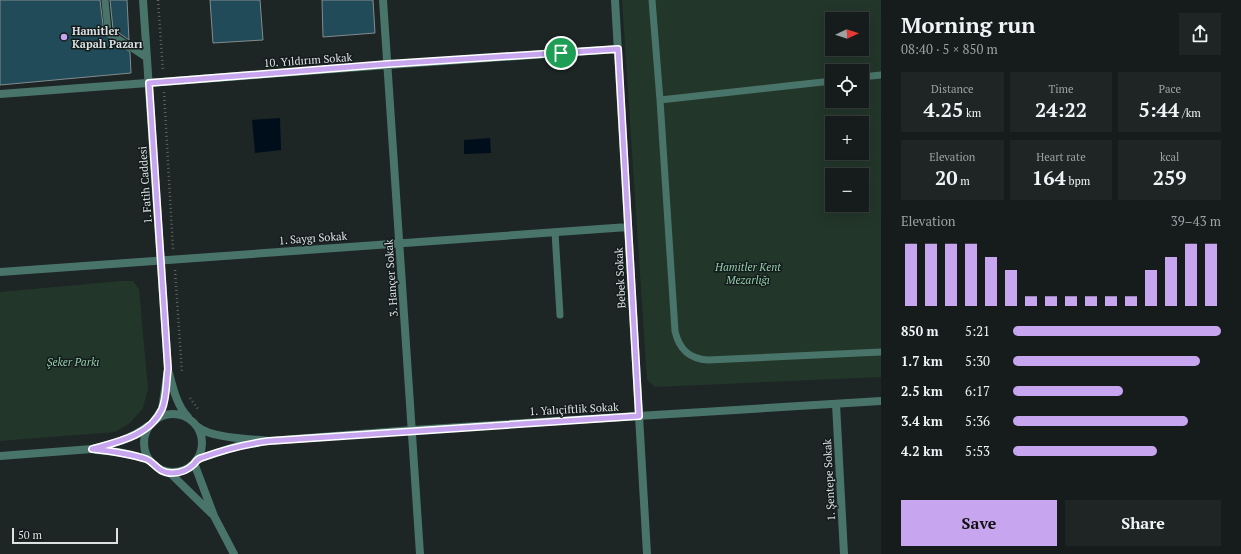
<!DOCTYPE html>
<html lang="en">
<head>
<meta charset="utf-8">
<style>
  body { margin:0; font-family:"PT Serif",serif; background:#1f2525; color:#f1f3f6; height:100vh; display:flex; flex-direction:column; font-size:15px; white-space:nowrap }
  * { box-sizing:border-box; margin:0 }
  p { font-size:13px; color:#9ea1a3 }
  .icon { flex:none; width:22px; height:22px; fill:none; stroke:currentColor; stroke-width:2; stroke-linecap:round; stroke-linejoin:round }
  .map { position:relative; flex:1; overflow:hidden }
  .panel { display:flex; flex-direction:column; background:#161c1c; width:360px }
  .panel>* { flex:none }
  .needle { width:26px; rotate:86deg }
  .tools { position:absolute; left:825px; top:12px; display:grid; gap:8px }
  .tools a { display:grid; place-items:center; width:44px; height:44px; border-radius:0px; background:#161c1c; box-shadow:0 4px 16px #0002,0 0 0 1px #353a3b; font-size:20px }
  .scale { position:absolute; left:12px; bottom:10px; width:106px; box-sizing:border-box; padding-left:4px; border:2px solid #dce1e1; border-top:0; font-size:11px; line-height:14px; white-space:nowrap; color:#dce1e1; -webkit-text-stroke:3px #141b1c; paint-order:stroke }
  .pin { position:absolute; display:grid; place-items:center; width:34px; height:34px; color:#fff; margin:-17px; border:2px solid #fff; border-radius:50%; box-shadow:0 1px 4px #0007 }
  .round { display:grid; place-items:center; flex:none; width:42px; height:42px; border-radius:0px; background:#1f2525 }
  .summary { display:flex; align-items:center; justify-content:space-between; height:68px; padding:0 20px }
  h1 { font-size:22px; font-weight:700; line-height:30px }
  .metrics { display:grid; grid-template-columns:repeat(3,1fr); gap:6px; height:68px; padding:4px 20px }
  .metrics div { display:grid; align-content:center; border-radius:0px; background:#1f2525; text-align:center }
  .metrics b { font-size:20px; font-weight:700 }
  .metrics small { font-size:11px; font-weight:400 }
  .metrics p { font-size:11px }
  .chart { height:112px; padding:8px 20px }
  .chart p { display:flex; justify-content:space-between }
  .chart svg { width:100%; height:72px; margin-top:4px; stroke:#c7a6ef; stroke-width:6 }
  .button { display:flex; gap:8px; margin-top:auto; padding:8px 20px }
  .button a { flex:1; height:46px; border-radius:0px; background:#c7a6ef; color:#111; font-size:16px; font-weight:700; line-height:46px; text-align:center }
  .button a+a { background:#1f2525; color:#f1f3f6 }
  ul { padding:0 20px; list-style:none; font-size:13px }
  li { display:grid; grid-template-columns:64px 48px 1fr; align-items:center; height:30px }
  li i { height:10px; border-radius:5px; background:#c7a6ef }
  main { display:flex; flex:1; min-height:0 }
  .map>svg:first-child { display:block }
  .green { fill:#23362a; fill-rule:evenodd }
  .water { fill:#000e1c }
  .building { fill:#214b58; stroke:#838c8f }
  .lines { fill:none; stroke-linecap:round; stroke-linejoin:round }
  .path { stroke:#5c6363; stroke-width:2.5; stroke-dasharray:1 3; stroke-linecap:butt }
  .service { stroke:#49746a; stroke-width:7 }
  .minor { stroke:#49746a; stroke-width:8 }
  .tertiary { stroke:#49746a; stroke-width:8 }
  .route-casing { stroke:#fff; stroke-width:8 }
  .route { stroke:#c7a6ef; stroke-width:5 }
  .poi-dot { fill:#c7a6ef; stroke:#141b1c; stroke-width:1.5 }
  .labels { text-anchor:middle; dominant-baseline:central; stroke-width:3; stroke-linejoin:round; paint-order:stroke }
  .poi-label { font-size:11px; font-weight:bold; fill:#dce1e1; stroke:#141b1c; text-anchor:start }
  .street-label { font-size:11px; fill:#dce1e1; stroke:#141b1c }
  .park-label { font-size:11px; font-style:italic; fill:#92cea9; stroke:#141b1c }
</style>
</head>
<body>
<main>
<div class="map">
<svg width="881" height="554" viewBox="0 0 881 554">
  <rect width="100%" height="100%" fill="#1d2525"/>
  <!-- green -->
  <path class="green" d="M622 0H881V377L655 387 647 380ZM832 19H862V49H832ZM832 71H862V101H832ZM832 123H862V153H832ZM832 175H862V205H832Z
    M120 281H133L139 289 148 389 143 408 130 423 115 432 0 441V292Z"/>
  <!-- water -->
  <path class="water" d="M280 118 281 150 255 153 252 120Z
    M490 138 491 153 464 154V140Z"/>
  <!-- building -->
  <path class="building" d="M0 0H100L104 34 130 52 131 73 0 85Z
    M110 0H127L129 40 113 29Z
    M210 0H260L263 40 213 43Z
    M322 0H373L375 33 323 37Z"/>
  <g class="lines">
    <!-- path -->
    <path class="path" d="M158 0 163 71
      M164 92 173 249
      M175 270 182 373
      M190 398 198 409"/>
    <!-- service -->
    <path class="service" d="M105 0 108 32 147 58
      M652 0 660 100 832 81
      M862 77 881 75
      M660 100 675 331C679 349 689 359 708 360L881 352
      M555 232 560 315"/>
    <!-- minor -->
    <path class="minor" d="M383 0 420 554
      M615 0 647 554
      M0 94 388 65 618 49
      M0 272 628 227
      M836 404 844 554
      M269 441 412 430 881 401
      M0 456 92 449"/>
    <!-- tertiary -->
    <path class="tertiary" d="M143 0 168 369 162 409 154 421
      M169 373C173 388 177 406 188 417
      M144 443a29 29 0 1 1 58 0a29 29 0 1 1-58 0Z
      M198 427C210 438 252 439 269 441
      M92 449C112 444 131 439 148 426
      M96 450 118 452 148 459
      M198 459 237 446 257 443
      M194 463 214 516 234 554
      M170 473 212 514"/>
  </g>
  <g class="lines">
    <defs>
      <path id="route" d="M618 49 639 416 269 441C245 444 223 450 201 458 197 459 196 461 194 464 188 470 180 473 172 473 157 473 155 462 146 459 128 453 110 451 92 449 117 442 150 436 162 409 167 397 166 381 168 369L149 83 388 64Z"/>
    </defs>
    <!-- route casing -->
    <use href="#route" class="route-casing"/>
    <!-- route -->
    <use href="#route" class="route"/>
  </g>
  <!-- markers -->
  <circle class="poi-dot" cx="64" cy="37" r="4"/>
  <g class="labels">
    <!-- poi labels -->
    <g class="poi-label">
      <text x="72" y="31">Hamitler<tspan x="72" dy="13">Kapalı Pazarı</tspan></text>
    </g>
    <!-- street labels -->
    <g class="street-label">
      <text transform="translate(308 60) rotate(-4)">10. Yıldırım Sokak</text>
      <text transform="translate(145 185) rotate(-94)">1. Fatih Caddesi</text>
      <text transform="translate(313 238) rotate(-4)">1. Saygı Sokak</text>
      <text transform="translate(391 278) rotate(-94)">3. Hançer Sokak</text>
      <text transform="translate(620 278) rotate(-93)">Bebek Sokak</text>
      <text transform="translate(574 409) rotate(-3)">1. Yalıçiftlik Sokak</text>
      <text transform="translate(829 480) rotate(-93)">1. Şentepe Sokak</text>
    </g>
    <!-- park labels -->
    <g class="park-label">
      <text x="748" y="267">Hamitler Kent<tspan x="748" dy="13">Mezarlığı</tspan></text>
      <text x="73" y="362">Şeker Parkı</text>
    </g>
  </g>
</svg>
<div class="tools">
<a><svg class="needle" viewBox="-14 -14 28 28"><path d="M0-13l5 13h-10z" fill="#e53935"/><path d="M0 13l5-13h-10z" fill="#9ea1a3"/></svg></a>
<a><svg class="icon" aria-label="locate" viewBox="0 0 24 24"><circle cx="12" cy="12" r="6"/><path d="M12 2v4M12 18v4M2 12h4M18 12h4"/></svg></a>
<a>+</a>
<a>−</a>
</div>
<div class="scale">50 m</div>
<div class="pin" style="left:561px;top:53px;background:#1e9e55"><svg class="icon" aria-label="arrive" viewBox="0 0 24 24"><path d="M6 21V4h12l-3 4 3 4H6"/></svg></div>
</div>
<section class="panel">
<div class="summary"><div><h1>Morning run</h1><p>08:40 · 5 × 850 m</p></div><a class="round"><svg class="icon" aria-label="share" viewBox="0 0 24 24"><path d="M12 15V3M7 8l5-5 5 5M5 13v7h14v-7"/></svg></a></div>
<div class="metrics">
<div><p>Distance</p><b>4.25<small> km</small></b></div>
<div><p>Time</p><b>24:22</b></div>
<div><p>Pace</p><b>5:44<small> /km</small></b></div>
</div>
<div class="metrics">
<div><p>Elevation</p><b>20<small> m</small></b></div>
<div><p>Heart rate</p><b>164<small> bpm</small></b></div>
<div><p>kcal</p><b>259</b></div>
</div>
<div class="chart"><p><span>Elevation</span>39–43 m</p>
<svg viewBox="0 0 160 44" preserveAspectRatio="none"><path d="M5 44V6M15 44V6M25 44V6M35 44V6M45 44V14M55 44V22M65 44V38M75 44V38M85 44V38M95 44V38M105 44V38M115 44V38M125 44V22M135 44V14M145 44V6M155 44V6"/></svg>
</div>
<ul>
<li><b>850 m</b>5:21<i style="width:100%"></i></li>
<li><b>1.7 km</b>5:30<i style="width:90%"></i></li>
<li><b>2.5 km</b>6:17<i style="width:53%"></i></li>
<li><b>3.4 km</b>5:36<i style="width:84%"></i></li>
<li><b>4.2 km</b>5:53<i style="width:69%"></i></li>
</ul>
<div class="button"><a>Save</a><a>Share</a></div>
</section>
</main>
</body>
</html>
